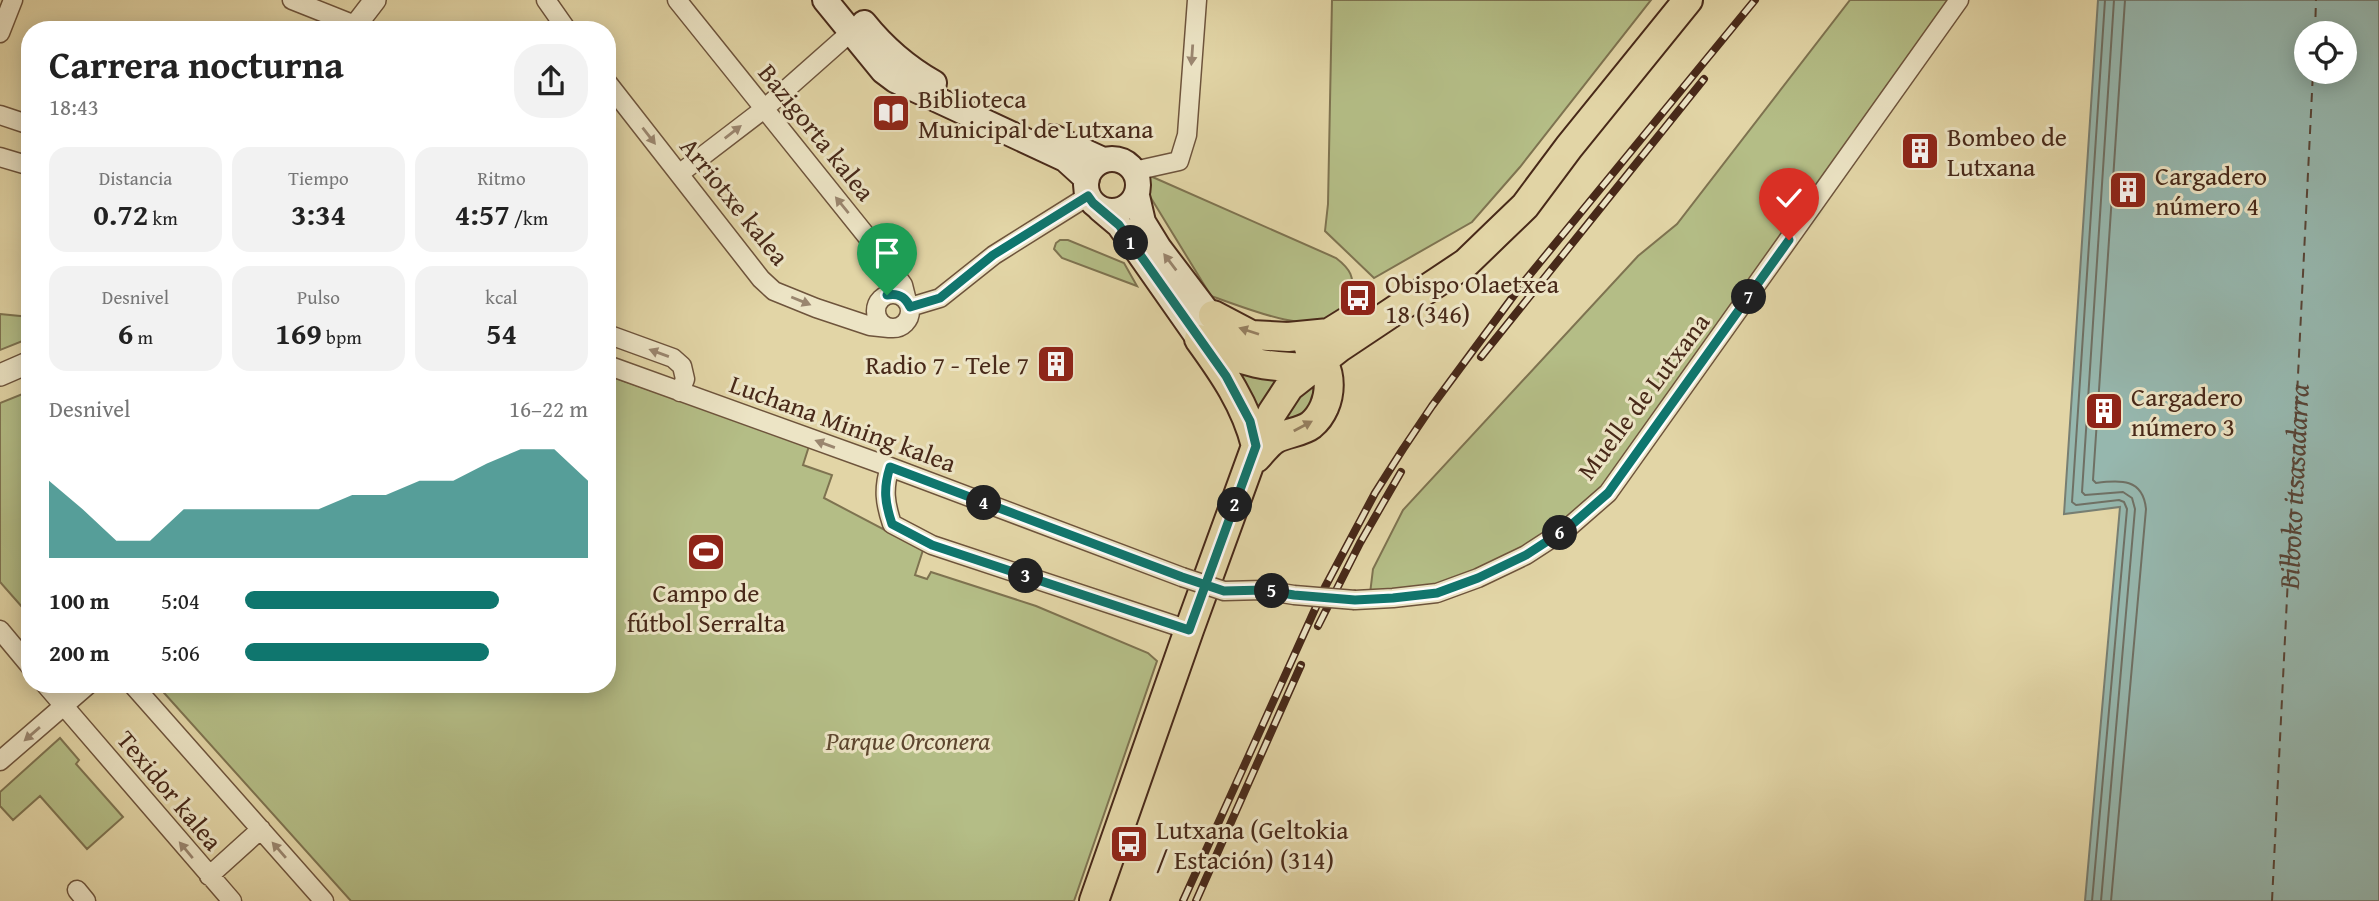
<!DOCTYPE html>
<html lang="es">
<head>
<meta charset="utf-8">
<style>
  body { margin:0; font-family:"Gentium Book Plus",serif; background:#f2f2f2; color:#222; height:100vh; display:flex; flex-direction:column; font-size:26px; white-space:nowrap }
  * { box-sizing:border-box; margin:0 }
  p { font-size:23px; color:#767676 }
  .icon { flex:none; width:38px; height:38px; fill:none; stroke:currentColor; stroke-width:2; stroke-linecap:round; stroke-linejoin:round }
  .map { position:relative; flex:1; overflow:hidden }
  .drawer { position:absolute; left:21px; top:21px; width:595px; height:672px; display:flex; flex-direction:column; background:#fff; border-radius:28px; box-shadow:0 4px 18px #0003 }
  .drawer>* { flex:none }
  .fabs { position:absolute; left:2294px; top:21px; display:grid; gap:14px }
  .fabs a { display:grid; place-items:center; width:63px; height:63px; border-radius:50%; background:#fff; box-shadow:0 4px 18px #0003; font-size:35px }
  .pin { position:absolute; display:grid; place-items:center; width:60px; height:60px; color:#fff; margin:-72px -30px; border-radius:50% 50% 50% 0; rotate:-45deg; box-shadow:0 0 7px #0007 }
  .pin .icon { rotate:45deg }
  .km { position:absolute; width:35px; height:35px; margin:-18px; border-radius:50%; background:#222; color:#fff; font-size:19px; line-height:35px; text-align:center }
  .round { display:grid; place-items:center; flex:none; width:74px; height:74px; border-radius:28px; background:#f2f2f2 }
  .headline { display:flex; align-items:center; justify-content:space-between; height:119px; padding:0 28px }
  h1 { font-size:38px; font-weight:700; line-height:52px }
  .stats { display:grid; grid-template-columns:repeat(3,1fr); gap:10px; height:119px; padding:7px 28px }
  .stats div { display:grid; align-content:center; border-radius:18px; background:#f2f2f2; text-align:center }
  .stats b { font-size:30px; font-weight:700 }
  .stats small { font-size:19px; font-weight:400 }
  .stats p { font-size:19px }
  .chart { height:196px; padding:14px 28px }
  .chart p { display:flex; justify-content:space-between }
  .chart svg { width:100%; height:126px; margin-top:7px; fill:#0f766e; opacity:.7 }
  ul { padding:0 28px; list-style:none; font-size:23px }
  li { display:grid; grid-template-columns:112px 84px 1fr; align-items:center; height:52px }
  li i { height:18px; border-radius:9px; background:#0f766e }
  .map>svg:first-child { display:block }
  .green { fill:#b4bd86; stroke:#7e7350; stroke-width:2 }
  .water { fill:#96b7ae; stroke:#777e72; stroke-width:2; fill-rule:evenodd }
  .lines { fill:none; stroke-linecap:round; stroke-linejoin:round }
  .shore { stroke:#6f7064; stroke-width:2 }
  .ferry { stroke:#584537; stroke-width:2; stroke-dasharray:9 7; stroke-linecap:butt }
  .minor-casing { stroke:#6e543c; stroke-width:21 }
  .tertiary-casing { stroke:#6e543c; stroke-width:24 }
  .secondary-casing { stroke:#482919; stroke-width:28 }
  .primary-casing { stroke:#482919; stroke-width:32 }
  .minor { stroke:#ece4c5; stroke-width:18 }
  .tertiary { stroke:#ece4c5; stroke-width:21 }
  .secondary { stroke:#ece4c5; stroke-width:24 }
  .primary { stroke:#e2d5a6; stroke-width:28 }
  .rail-casing { stroke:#482919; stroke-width:8 }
  .rail { stroke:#ece4c5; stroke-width:5; stroke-dasharray:16; stroke-linecap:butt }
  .minor-bridge-casing { stroke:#6e543c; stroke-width:21; stroke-linecap:butt }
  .minor-bridge { stroke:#ece4c5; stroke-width:18 }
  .oneway { fill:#9a866f }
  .oneway2 { fill:#957f60 }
  .route-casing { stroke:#fff; stroke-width:14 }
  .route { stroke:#0f766e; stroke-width:9 }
  .labels { text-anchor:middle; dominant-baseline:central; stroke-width:6; stroke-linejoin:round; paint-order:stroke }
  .poi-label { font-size:26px; fill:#482919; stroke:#ece4c5; text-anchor:start }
  .street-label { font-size:26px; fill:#482919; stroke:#ece4c5 }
  .park-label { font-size:26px; font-style:italic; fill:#5e472f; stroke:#ece4c5 }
  .water-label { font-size:28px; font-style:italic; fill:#584537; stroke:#ece4c5 }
</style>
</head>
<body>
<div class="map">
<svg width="2379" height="901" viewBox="0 0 2379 901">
  <rect width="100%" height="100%" fill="#e2d5a6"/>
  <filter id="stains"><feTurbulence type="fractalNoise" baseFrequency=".00286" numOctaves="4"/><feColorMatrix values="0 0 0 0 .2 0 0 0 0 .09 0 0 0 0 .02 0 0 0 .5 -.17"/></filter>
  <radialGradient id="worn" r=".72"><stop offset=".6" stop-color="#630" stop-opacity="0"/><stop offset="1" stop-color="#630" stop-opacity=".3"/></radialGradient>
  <!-- green -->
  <path class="green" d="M1332 0H1651L1520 167 1472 222 1374 278 1325 231 1328 204Z
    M1850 0H1959L1608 493 1478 578 1369 602 1373 569 1403 510 1638 256 1677 224Z
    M1148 175 1336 258C1349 268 1357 278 1349 295 1345 303 1341 312 1333 317 1307 335 1239 305 1211 296L1143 185Z
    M1060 240H1068L1124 263 1137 286 1062 258 1054 249 1056 243Z
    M0 314 30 317V338L0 350Z
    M1235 367 1280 376 1258 411Z
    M1319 373 1321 385 1302 419 1275 425Z
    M607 375 809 446 803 465 832 475 824 498 923 550 915 575 927 579 931 572 1036 606 1148 653 1157 661 1074 901H351L156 684H607Z
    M30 391V616L0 582V403Z
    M60 738 79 760 76 764 123 817 87 849 40 796 13 820 0 806V792Z"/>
  <!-- water -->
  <path class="water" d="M2098 0H2379V901H2085L2120 507 2064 514ZM2306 33H2345V72H2306Z"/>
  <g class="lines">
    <!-- shore -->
    <path class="shore" d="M2092 901 2127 509 2124 502 2119 500 2076 505 2072 502 2105 0
      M2101 901 2135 509 2132 498 2123 492 2085 495 2082 492 2114 0
      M2111 901 2146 509C2143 478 2120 480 2096 483L2093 480 2125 0"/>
    <!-- ferry -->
    <g class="ferry">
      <path d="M2315 33 2316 0"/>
      <path id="s1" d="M2272 901 2313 72"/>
    </g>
    <defs>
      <path id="minor" d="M292 0 355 25
        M546 0 567 30
        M677 0 881 254 903 285 907 301
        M0 33 13 0
        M607 82 761 279 774 291 816 308 870 326 889 328
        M0 115 30 125
        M0 157 30 166
        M1134 171 1179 161 1187 135 1197 0
        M679 174 764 109 860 24
        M876 311a17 17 0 1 1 34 0a17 17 0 1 1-34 0Z
        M910 307 940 298 994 255 1088 196
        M607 334 673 358 682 366 685 379 680 392
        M607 365 890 467 1182 577
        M890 467C883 489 885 503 892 524L932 545 1189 630
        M1355 600 1393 598 1437 593 1478 578 1526 555 1569 527 1608 493 1959 0
        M0 630 30 666
        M45 684 232 901
        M132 684 324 901
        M0 761 89 684
        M209 876 261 829
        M77 890 86 901"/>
      <path id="tertiary" d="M352 30 375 0
        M0 375 30 362"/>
      <path id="secondary" d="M825 0 883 71 895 80 1065 159 1087 179
        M864 23C884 48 906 67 934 83
        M1053 137 1103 160
        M1086 185a26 26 0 1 1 52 0a26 26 0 1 1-52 0Z
        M1137 196 1143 222 1159 248 1206 310 1213 315
        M1100 209 1119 225 1199 339"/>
      <path id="primary" d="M1213 315 1251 335 1288 337 1329 333 1358 315
        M1199 339C1223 372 1246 405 1256 446
        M1205 342C1243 364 1268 367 1311 368
        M1256 458C1262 452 1268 443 1275 439 1286 433 1302 432 1311 425 1334 406 1336 363 1309 348
        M1094 901 1189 630 1256 446 1272 413 1289 387 1340 347 1466 263 1498 232 1525 206 1569 147 1688 0"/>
    </defs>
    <!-- minor casing -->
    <use href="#minor" class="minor-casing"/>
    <!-- tertiary casing -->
    <use href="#tertiary" class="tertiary-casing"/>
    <!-- secondary casing -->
    <use href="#secondary" class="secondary-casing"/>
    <!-- primary casing -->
    <use href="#primary" class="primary-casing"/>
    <!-- minor -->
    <use href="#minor" class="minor"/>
    <!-- tertiary -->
    <use href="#tertiary" class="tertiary"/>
    <!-- secondary -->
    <use href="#secondary" class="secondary"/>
    <!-- primary -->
    <use href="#primary" class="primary"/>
    <defs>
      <path id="rail" d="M1481 357 1704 79
        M1318 626 1360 543 1401 472
        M1183 901 1325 587 1375 493 1403 449 1432 406 1523 283 1755 0
        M1196 901 1301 665"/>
    </defs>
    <!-- rail casing -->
    <use href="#rail" class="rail-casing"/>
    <!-- rail -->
    <use href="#rail" class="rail"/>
    <defs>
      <path id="minor-bridge" d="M1182 577 1224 591 1263 590 1294 595 1355 600"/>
    </defs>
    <!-- minor-bridge casing -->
    <use href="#minor-bridge" class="minor-bridge-casing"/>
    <!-- minor-bridge -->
    <use href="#minor-bridge" class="minor-bridge"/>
  </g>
  <!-- one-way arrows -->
  <defs><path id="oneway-solid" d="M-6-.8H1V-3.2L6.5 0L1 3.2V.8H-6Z" transform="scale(1.75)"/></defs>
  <g class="oneway">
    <use href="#oneway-solid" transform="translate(1192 55) rotate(94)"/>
    <use href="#oneway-solid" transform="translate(733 132) rotate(-38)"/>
    <use href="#oneway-solid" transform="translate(649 136) rotate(52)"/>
    <use href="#oneway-solid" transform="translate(842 205) rotate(-129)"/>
    <use href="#oneway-solid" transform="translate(1170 262) rotate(-127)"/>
    <use href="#oneway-solid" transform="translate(801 301) rotate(22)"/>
    <use href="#oneway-solid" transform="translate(659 353) rotate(-160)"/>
    <use href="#oneway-solid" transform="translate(825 444) rotate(-160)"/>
    <use href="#oneway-solid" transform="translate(32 734) rotate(139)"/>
    <use href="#oneway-solid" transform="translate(186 850) rotate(-130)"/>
    <use href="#oneway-solid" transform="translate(279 850) rotate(-131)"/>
  </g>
  <g class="oneway2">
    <use href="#oneway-solid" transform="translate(1249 331) rotate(-162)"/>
    <use href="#oneway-solid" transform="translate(1303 426) rotate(-28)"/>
  </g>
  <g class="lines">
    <defs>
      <path id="route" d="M887 295C898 293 905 296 910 307L940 298 993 255 1088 196 1093 203 1119 225 1226 376 1250 421 1256 446 1189 630 932 545 892 524C885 503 883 489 890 467L1182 577 1224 591 1264 590 1294 595 1355 600 1393 598 1437 593 1478 578 1526 555 1569 527 1608 493 1789 240"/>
    </defs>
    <!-- route casing -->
    <use href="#route" class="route-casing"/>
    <!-- route -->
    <use href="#route" class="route"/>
  </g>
  <!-- icons -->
  <defs>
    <symbol id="library-square" viewBox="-11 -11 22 22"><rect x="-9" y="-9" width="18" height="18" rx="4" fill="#8f2418" stroke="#ece4c5"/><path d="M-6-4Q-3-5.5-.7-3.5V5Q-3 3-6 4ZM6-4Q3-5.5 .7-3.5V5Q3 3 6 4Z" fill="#fff"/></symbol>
    <symbol id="building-square" viewBox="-11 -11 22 22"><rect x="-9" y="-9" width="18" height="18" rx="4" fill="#8f2418" stroke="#ece4c5"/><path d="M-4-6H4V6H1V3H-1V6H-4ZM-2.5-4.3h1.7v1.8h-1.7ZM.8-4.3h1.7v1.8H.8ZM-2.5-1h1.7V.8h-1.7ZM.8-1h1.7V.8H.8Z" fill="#fff"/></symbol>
    <symbol id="bus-square" viewBox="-11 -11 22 22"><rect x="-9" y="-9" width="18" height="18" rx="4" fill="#8f2418" stroke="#ece4c5"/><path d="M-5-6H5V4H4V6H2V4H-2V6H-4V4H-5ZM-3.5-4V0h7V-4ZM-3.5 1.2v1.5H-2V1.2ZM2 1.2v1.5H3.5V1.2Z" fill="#fff"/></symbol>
    <symbol id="stadium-square" viewBox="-11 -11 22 22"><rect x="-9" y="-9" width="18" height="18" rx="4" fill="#8f2418" stroke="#ece4c5"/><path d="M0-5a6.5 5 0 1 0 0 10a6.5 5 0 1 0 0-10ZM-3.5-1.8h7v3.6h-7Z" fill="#fff"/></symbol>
  </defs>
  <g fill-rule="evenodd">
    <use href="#library-square" x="869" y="91" width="44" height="44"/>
    <use href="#building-square" x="1898" y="129" width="44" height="44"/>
    <use href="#building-square" x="2106" y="168" width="44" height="44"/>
    <use href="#bus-square" x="1336" y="276" width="44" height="44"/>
    <use href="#building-square" x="1034" y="342" width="44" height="44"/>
    <use href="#building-square" x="2082" y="389" width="44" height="44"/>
    <use href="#stadium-square" x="684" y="530" width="44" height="44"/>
    <use href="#bus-square" x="1107" y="822" width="44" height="44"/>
  </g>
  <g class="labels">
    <!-- poi labels -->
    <g class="poi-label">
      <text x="918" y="98">Biblioteca<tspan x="918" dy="30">Municipal de Lutxana</tspan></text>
      <text x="1947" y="136">Bombeo de<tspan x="1947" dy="30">Lutxana</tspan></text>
      <text x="2155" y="175">Cargadero<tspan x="2155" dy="30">número 4</tspan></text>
      <text x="1385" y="283">Obispo Olaetxea<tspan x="1385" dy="30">18 (346)</tspan></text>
      <text x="1029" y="364" text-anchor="end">Radio 7 - Tele 7</text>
      <text x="2131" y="396">Cargadero<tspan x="2131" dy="30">número 3</tspan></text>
      <text x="706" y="592" text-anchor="middle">Campo de<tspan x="706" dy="30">fútbol Serralta</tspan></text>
      <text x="1156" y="829">Lutxana (Geltokia<tspan x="1156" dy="30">/ Estación) (314)</tspan></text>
    </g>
    <!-- street labels -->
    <g class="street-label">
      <text transform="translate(817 132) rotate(51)">Bazigorta kalea</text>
      <text transform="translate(735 201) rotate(51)">Arriotxe kalea</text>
      <text transform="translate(1643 396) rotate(-53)">Muelle de Lutxana</text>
      <text transform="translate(843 423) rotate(20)">Luchana Mining kalea</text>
      <text transform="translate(170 790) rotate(50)">Texidor kalea</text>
    </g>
    <!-- park labels -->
    <g class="park-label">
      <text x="908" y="740">Parque Orconera</text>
    </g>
    <!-- water labels -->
    <g class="water-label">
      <text stroke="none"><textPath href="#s1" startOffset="415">Bilboko itsasadarra</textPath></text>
    </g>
  </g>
  <rect width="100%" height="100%" filter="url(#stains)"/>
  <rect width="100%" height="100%" fill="url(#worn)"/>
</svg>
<div class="fabs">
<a><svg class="icon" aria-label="locate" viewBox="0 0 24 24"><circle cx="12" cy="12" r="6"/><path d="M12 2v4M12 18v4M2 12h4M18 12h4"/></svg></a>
</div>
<div class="pin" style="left:887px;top:295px;background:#1e9e55"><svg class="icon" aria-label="arrive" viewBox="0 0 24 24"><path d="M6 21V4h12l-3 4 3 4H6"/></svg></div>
<div class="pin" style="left:1789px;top:240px;background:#d93025"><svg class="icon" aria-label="check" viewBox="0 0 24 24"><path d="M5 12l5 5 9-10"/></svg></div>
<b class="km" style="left:1131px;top:243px">1</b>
<b class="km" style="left:1235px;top:505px">2</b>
<b class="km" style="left:1026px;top:576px">3</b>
<b class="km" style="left:984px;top:503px">4</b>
<b class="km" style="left:1272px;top:591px">5</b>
<b class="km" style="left:1560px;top:533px">6</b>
<b class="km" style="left:1749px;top:297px">7</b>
<section class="drawer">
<div class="headline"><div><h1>Carrera nocturna</h1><p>18:43</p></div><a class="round"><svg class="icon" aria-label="share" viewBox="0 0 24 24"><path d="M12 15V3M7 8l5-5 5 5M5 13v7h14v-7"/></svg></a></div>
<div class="stats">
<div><p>Distancia</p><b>0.72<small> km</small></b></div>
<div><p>Tiempo</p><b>3:34</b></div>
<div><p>Ritmo</p><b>4:57<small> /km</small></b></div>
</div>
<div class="stats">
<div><p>Desnivel</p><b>6<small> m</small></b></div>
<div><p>Pulso</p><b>169<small> bpm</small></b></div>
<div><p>kcal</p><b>54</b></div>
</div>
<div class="chart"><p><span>Desnivel</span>16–22 m</p>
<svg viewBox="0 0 160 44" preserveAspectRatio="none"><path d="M0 44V17L10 27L20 38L30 38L40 27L50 27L60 27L70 27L80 27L90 22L100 22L110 17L120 17L130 11L140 6L150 6L160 17V44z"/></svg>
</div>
<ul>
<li><b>100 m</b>5:04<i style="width:74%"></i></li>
<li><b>200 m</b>5:06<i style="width:71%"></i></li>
</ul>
</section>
</div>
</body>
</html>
